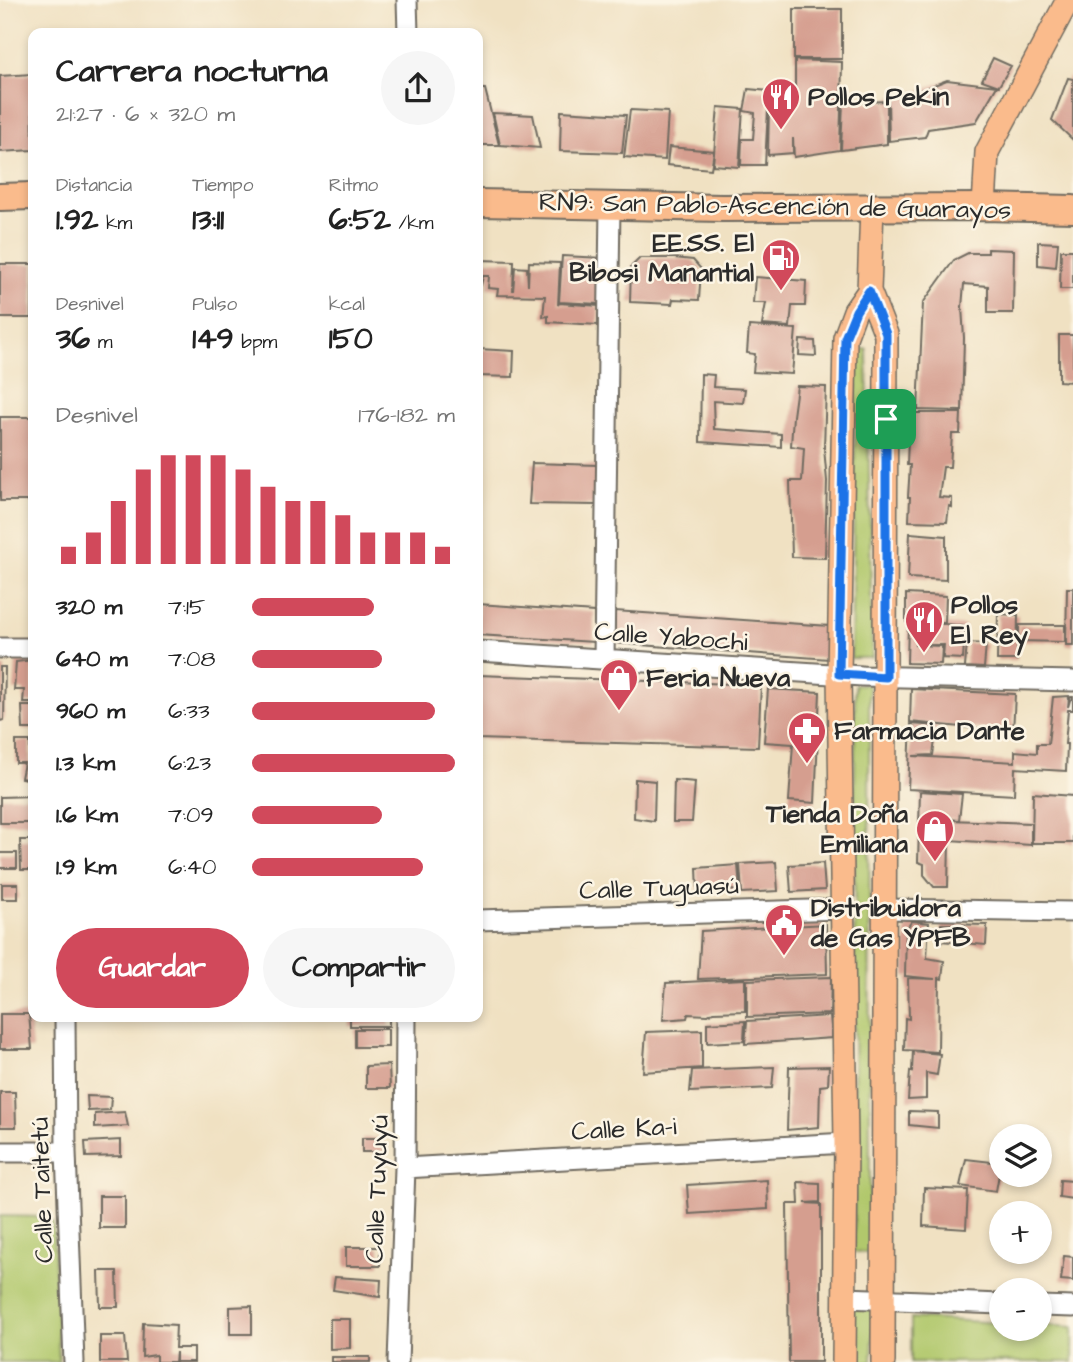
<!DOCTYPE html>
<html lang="es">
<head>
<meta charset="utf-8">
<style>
  body { margin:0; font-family:"Architects Daughter",sans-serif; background:#f6f6f6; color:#222; height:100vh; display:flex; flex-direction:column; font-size:26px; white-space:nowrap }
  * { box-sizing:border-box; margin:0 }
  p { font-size:23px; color:#767676 }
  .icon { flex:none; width:38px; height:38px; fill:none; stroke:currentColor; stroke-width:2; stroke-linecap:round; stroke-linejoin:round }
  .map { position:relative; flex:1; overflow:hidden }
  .details { position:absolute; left:28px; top:28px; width:455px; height:994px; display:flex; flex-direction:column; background:#fff; border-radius:14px; box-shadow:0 4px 10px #0003 }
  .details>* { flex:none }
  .controls { position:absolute; left:989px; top:1124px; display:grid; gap:14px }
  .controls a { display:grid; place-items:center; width:63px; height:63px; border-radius:50%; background:#fff; box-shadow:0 4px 10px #0003; font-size:35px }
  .pin { position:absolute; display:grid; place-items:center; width:60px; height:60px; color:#fff; margin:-30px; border-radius:14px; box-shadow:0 4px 10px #0006 }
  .round { display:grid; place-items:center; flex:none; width:74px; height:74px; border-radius:37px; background:#f6f6f6 }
  .head { display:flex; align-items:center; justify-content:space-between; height:119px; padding:0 28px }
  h1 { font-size:32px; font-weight:800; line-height:52px }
  .figures { display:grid; grid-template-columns:repeat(3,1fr); gap:10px; height:119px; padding:7px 28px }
  .figures div { display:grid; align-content:center }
  .figures b { font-size:30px; font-weight:800 }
  .figures small { font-size:19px; font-weight:400 }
  .figures p { font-size:19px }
  .chart { height:196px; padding:14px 28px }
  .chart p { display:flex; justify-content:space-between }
  .chart svg { width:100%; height:126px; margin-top:7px; stroke:#d1495b; stroke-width:6 }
  .button { display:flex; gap:14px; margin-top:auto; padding:14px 28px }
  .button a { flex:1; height:80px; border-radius:42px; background:#d1495b; color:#fff; font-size:28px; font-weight:800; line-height:80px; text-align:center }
  .button a+a { background:#f6f6f6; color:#222 }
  ul { padding:0 28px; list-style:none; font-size:23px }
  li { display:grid; grid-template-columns:112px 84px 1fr; align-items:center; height:52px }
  li i { height:18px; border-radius:9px; background:#d1495b }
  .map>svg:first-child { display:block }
  .green { fill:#b1c86c; stroke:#6e7a4c; stroke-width:2 }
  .building { fill:#d59e8f }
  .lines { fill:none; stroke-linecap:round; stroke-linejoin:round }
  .minor-casing { stroke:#706b60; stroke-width:23 }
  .major-casing { stroke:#706b60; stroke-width:26 }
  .highway-casing { stroke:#706b60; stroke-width:30 }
  .minor { stroke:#fff; stroke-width:19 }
  .major { stroke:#fabb8c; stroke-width:23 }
  .highway { stroke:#fabb8c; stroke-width:26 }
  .route-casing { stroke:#fff; stroke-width:14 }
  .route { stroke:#1a73e8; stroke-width:9 }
  .labels { text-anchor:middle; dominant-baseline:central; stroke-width:5; stroke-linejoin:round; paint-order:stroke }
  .poi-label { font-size:26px; font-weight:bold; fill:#2b2b2b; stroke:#fcf5e5; text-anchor:start }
  .street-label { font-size:26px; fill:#2b2b2b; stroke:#fcf5e5 }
</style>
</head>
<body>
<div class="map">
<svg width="1073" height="1362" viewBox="0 0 1073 1362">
  <rect width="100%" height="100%" fill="#fcf5e5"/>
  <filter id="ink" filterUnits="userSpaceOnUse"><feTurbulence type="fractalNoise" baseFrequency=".0143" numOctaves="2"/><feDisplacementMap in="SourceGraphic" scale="14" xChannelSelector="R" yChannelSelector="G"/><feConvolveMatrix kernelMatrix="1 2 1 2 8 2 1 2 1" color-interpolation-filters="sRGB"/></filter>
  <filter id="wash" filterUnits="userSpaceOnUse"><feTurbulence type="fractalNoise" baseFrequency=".00686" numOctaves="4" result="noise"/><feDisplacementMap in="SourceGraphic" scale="28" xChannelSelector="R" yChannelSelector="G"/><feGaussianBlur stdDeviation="1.57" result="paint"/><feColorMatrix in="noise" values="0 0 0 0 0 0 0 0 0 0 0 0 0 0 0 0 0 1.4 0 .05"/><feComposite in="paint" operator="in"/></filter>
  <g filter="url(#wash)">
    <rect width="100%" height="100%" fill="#f0e1c2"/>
    <!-- green -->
    <path class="green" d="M857 349H867L872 658H851Z
      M855 684 869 685 870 1253 854 1252Z
      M0 1216 47 1217 53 1222 59 1362H0Z
      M852 1304 874 1307 872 1362H852Z
      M911 1318 1001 1323V1328H1040V1325L1073 1327V1362H911Z"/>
    <g id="blocks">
      <!-- building -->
      <path class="building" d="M794 9H842V59H794Z
        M993 58 1011 66 999 86 982 80Z
        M795 60 842 62 840 150 794 157 793 138V153L768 155 769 107 795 109Z
        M32 74 33 150 0 152V76Z
        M1068 78 1073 79V140L1052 120Z
        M947 80 997 86 976 122 928 129 925 137 889 141 888 98 924 89Z
        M478 89H485L499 145H478Z
        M748 89 769 91 765 165H741L742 139H753L755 113 744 111Z
        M887 101V144L841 150 843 103Z
        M718 107 743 109 739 167 713 165Z
        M630 110 668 112 665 160 624 157Z
        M561 111 626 115 622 153 560 151Z
        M493 113 533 115 540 148 500 145Z
        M669 147 714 151 711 169 667 165Z
        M1038 242 1058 243 1056 267 1038 265Z
        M988 249 1014 250 1013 313H988V286L964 284 962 307 964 338 962 411 918 410 923 303 954 260 968 253H988Z
        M1061 250H1073V289H1060Z
        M562 256 604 258 600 304 559 302Z
        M640 258H674L693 260 701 269 699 300 673 299 672 304 630 302 631 267Z
        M478 260 514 261 513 291 515 267 527 268 528 285 529 262 560 263 558 305 559 303 599 306 598 325 548 322V316L543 317 545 296 497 295 498 289 488 288 489 276H483L481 285 478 284Z
        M0 264H33L32 318H0Z
        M755 277 806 281 805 306H792L790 327 762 325 766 303H753Z
        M749 326 796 329 792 374 753 372 755 354 747 353Z
        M1059 335H1073V382L1059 381Z
        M800 340 815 341 816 356 799 355Z
        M478 349 514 351 513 377 478 376Z
        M701 374 714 375 713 387 745 389 743 403 713 401 714 429 781 434V447L700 442Z
        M797 386 826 387 824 448 827 481 825 558 792 557 790 481H802L804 448 791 446 793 416Z
        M909 413H961L960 434H952L950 467H943L939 497 952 498V507L949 506 947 522 909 521 910 497H908L910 465H907Z
        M0 417H33V501H0Z
        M532 463 598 465 597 505 529 504Z
        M910 533 946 536V580L908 578Z
        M1067 588H1073V645H1066Z
        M906 594 946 596 945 622H906Z
        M478 604 594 612V642L478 635Z
        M615 611 829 626V659L614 643Z
        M998 614 1018 615 1017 660H997Z
        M908 624H945L965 626 963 659 943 658 944 645H914L942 646 941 664 907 663Z
        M1019 625H1065V642L1019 641Z
        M967 643 986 644 984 668 965 667Z
        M33 660V703H23L24 690H14L16 662Z
        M0 667H5L4 720 0 721Z
        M478 675 761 685 758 747 478 739Z
        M768 689 820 692 815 803 789 801 793 744 764 742Z
        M911 689 1015 694 1013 732 910 722Z
        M1069 696 1068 707 1071 697H1073V710H1068L1065 744H1067L1066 771 1015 768 1014 795 908 789 911 724 937 726 933 755 913 756 1015 762V751L1037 753V744H1048L1053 697Z
        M22 706H33V729H23Z
        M16 741H30V764H33V780L21 778 24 763H16Z
        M635 779 655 781 654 821 634 818Z
        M674 780 695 782 692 822H673Z
        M920 791 962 794 959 820 949 819V820L1031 823V845L949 840 948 887H934L924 875V864L918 862Z
        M1033 793 1073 796V843H1032Z
        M33 796V823H0V797Z
        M20 840H33V870H21Z
        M0 853H17V868H0Z
        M776 862 778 891 742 893 740 864Z
        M823 863 825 890 791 892 789 865Z
        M738 865 740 890 698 892 697 868Z
        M2 884H18V899H2Z
        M912 921 929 923 927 958 944 961 942 979 939 978 938 1052 904 1050 905 1018 909 1019 908 978 935 979 905 976 906 929Z
        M826 924 827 974 698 979 701 931Z
        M941 924 987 925 986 945 941 941Z
        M831 977 830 1014 747 1017V980Z
        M745 979V1011L713 1012 708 1015 688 1014 687 1018 663 1020 666 983Z
        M0 1014H29L32 1049H0Z
        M830 1016 832 1038 745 1044 747 1021Z
        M350 1017H389V1026H350Z
        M745 1021 744 1041 707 1043V1023Z
        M355 1029H388V1047H355Z
        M702 1030V1068L643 1072 646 1032Z
        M913 1051 940 1054 937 1075 926 1073V1099L908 1100 910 1071 912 1072Z
        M389 1065 390 1088H366V1066Z
        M829 1066 828 1085 820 1086 819 1127 787 1130 789 1067Z
        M774 1067 772 1088 690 1092 692 1070Z
        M0 1092H15L16 1127H0Z
        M87 1096 111 1097 110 1110 88 1111Z
        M909 1111 938 1112V1128L909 1125Z
        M125 1112 128 1126 95 1128V1114Z
        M362 1138H383V1152H362Z
        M121 1140V1156L86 1157 85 1142Z
        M966 1159 1001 1163 996 1191 960 1186Z
        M767 1180 768 1209 689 1214 687 1185Z
        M1060 1180 1073 1181V1199L1059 1197Z
        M798 1182 820 1183V1202L805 1203 821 1204V1362H789L787 1204H799Z
        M924 1188 968 1190 966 1229 923 1226Z
        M99 1196H125V1228H99Z
        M346 1247H380V1266H346Z
        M1064 1256 1073 1257V1281L1061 1280Z
        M99 1271H117L118 1307H100Z
        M335 1277 381 1280 380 1297 333 1290Z
        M252 1306V1334H230V1307Z
        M330 1319H350V1348L330 1349Z
        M143 1323 176 1325 175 1348H194V1362H176V1352L175 1362H156V1355L142 1357Z
        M100 1336H125L127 1362H100Z
        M331 1357H370V1362H331Z"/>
    </g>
  </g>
  <g filter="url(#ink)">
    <use href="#blocks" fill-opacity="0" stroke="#706b60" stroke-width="2"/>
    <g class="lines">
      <defs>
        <path id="minor" d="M407 0 408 33
          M0 648H33
          M478 651 862 676 1073 681
          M604 659 610 205
          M884 909 1073 912
          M478 920 842 909
          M65 1017 66 1152 74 1362
          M0 1152H66
          M405 1168 846 1143
          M845 1298 1001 1304
          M1040 1306 1073 1307
          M398 1362 405 1168 406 1017"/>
        <path id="major" d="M872 207 869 291 886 334 883 1362
          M984 207 987 152 1068 0
          M844 1362 846 1143 839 675 845 338 855 311 869 291"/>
        <path id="highway" d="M0 197 33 196
          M478 203 722 208 984 207 1073 209"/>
      </defs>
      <!-- minor casing -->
      <use href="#minor" class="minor-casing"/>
      <!-- major casing -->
      <use href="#major" class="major-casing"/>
      <!-- highway casing -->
      <use href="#highway" class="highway-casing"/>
      <!-- minor -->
      <use href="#minor" class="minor"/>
      <!-- major -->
      <use href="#major" class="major"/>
      <!-- highway -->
      <use href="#highway" class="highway"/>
    </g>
  </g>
  <g class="lines" filter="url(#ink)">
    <defs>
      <path id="route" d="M869 291 886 334V677L839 674 845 338 856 311Z"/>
    </defs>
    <!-- route casing -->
    <use href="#route" class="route-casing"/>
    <!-- route -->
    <use href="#route" class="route"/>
  </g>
  <!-- icons -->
  <defs>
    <symbol id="restaurant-pin" viewBox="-11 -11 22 30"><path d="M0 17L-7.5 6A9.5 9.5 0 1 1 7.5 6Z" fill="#d1495b" stroke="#fcf5e5"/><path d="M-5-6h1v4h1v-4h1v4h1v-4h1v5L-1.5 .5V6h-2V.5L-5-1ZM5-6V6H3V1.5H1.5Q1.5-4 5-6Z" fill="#fff"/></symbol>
    <symbol id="fuel-pin" viewBox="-11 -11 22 30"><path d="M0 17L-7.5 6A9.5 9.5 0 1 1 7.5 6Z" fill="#d1495b" stroke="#fcf5e5"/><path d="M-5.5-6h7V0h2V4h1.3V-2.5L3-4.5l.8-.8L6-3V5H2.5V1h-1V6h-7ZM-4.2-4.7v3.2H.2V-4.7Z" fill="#fff"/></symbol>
    <symbol id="shop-pin" viewBox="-11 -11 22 30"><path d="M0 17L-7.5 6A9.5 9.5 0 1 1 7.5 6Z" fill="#d1495b" stroke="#fcf5e5"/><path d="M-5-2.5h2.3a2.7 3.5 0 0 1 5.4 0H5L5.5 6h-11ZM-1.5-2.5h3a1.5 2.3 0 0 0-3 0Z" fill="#fff"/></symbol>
    <symbol id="pharmacy-pin" viewBox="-11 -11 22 30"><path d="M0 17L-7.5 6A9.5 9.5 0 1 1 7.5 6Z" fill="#d1495b" stroke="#fcf5e5"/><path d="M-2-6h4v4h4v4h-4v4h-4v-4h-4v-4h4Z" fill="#fff"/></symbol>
    <symbol id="civic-pin" viewBox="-11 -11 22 30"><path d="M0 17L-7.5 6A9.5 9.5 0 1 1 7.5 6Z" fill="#d1495b" stroke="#fcf5e5"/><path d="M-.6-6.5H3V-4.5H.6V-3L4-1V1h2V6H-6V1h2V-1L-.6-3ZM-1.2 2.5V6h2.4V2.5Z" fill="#fff"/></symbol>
  </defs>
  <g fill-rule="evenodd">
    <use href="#restaurant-pin" x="759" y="75" width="44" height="60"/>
    <use href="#fuel-pin" x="759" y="236" width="44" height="60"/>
    <use href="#restaurant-pin" x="902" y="598" width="44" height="60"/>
    <use href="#shop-pin" x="597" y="656" width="44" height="60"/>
    <use href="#pharmacy-pin" x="785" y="709" width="44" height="60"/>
    <use href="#shop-pin" x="913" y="807" width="44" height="60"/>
    <use href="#civic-pin" x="762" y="901" width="44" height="60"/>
  </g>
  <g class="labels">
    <!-- poi labels -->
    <g class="poi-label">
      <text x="808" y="97">Pollos Pekin</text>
      <text x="754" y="243" text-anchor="end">EE.SS. El<tspan x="754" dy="30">Bibosi Manantial</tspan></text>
      <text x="951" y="605">Pollos<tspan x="951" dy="30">El Rey</tspan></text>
      <text x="646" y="678">Feria Nueva</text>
      <text x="834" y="731">Farmacia Dante</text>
      <text x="908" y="814" text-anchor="end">Tienda Doña<tspan x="908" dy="30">Emiliana</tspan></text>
      <text x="811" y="908">Distribuidora<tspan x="811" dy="30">de Gas YPFB</tspan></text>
    </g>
    <!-- street labels -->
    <g class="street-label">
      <text transform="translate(775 206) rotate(1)">RN9: San Pablo-Ascención de Guarayos</text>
      <text transform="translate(671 637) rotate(4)">Calle Yabochi</text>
      <text transform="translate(659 888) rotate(-2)">Calle Tuguasú</text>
      <text transform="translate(624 1129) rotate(-3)">Calle Ka-i</text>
      <text transform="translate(377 1189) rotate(-88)">Calle Tuyuyú</text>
      <text transform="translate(42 1190) rotate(-92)">Calle Taitetú</text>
    </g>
  </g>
</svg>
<div class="controls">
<a><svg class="icon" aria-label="layers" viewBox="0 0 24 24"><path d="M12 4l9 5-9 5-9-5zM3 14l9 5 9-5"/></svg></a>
<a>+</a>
<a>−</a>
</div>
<div class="pin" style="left:886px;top:419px;background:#1e9e55"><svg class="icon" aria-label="arrive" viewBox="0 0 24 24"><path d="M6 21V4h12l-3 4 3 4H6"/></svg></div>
<section class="details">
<div class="head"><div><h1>Carrera nocturna</h1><p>21:27 · 6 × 320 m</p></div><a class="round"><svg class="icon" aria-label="share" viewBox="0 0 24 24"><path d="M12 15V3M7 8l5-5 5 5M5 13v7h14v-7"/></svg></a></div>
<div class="figures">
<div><p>Distancia</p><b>1.92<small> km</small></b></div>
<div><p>Tiempo</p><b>13:11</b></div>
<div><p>Ritmo</p><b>6:52<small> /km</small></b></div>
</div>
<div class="figures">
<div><p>Desnivel</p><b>36<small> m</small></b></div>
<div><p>Pulso</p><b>149<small> bpm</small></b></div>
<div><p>kcal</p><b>150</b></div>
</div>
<div class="chart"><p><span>Desnivel</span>176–182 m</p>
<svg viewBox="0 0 160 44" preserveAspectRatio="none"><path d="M5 44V38M15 44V33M25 44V22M35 44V11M45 44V6M55 44V6M65 44V6M75 44V11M85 44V17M95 44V22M105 44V22M115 44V27M125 44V33M135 44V33M145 44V33M155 44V38"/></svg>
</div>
<ul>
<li><b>320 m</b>7:15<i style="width:60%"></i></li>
<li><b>640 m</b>7:08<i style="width:64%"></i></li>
<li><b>960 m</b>6:33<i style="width:90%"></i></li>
<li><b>1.3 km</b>6:23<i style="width:100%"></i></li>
<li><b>1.6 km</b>7:09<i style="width:64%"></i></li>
<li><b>1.9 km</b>6:40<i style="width:84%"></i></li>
</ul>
<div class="button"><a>Guardar</a><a>Compartir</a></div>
</section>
</div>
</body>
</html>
